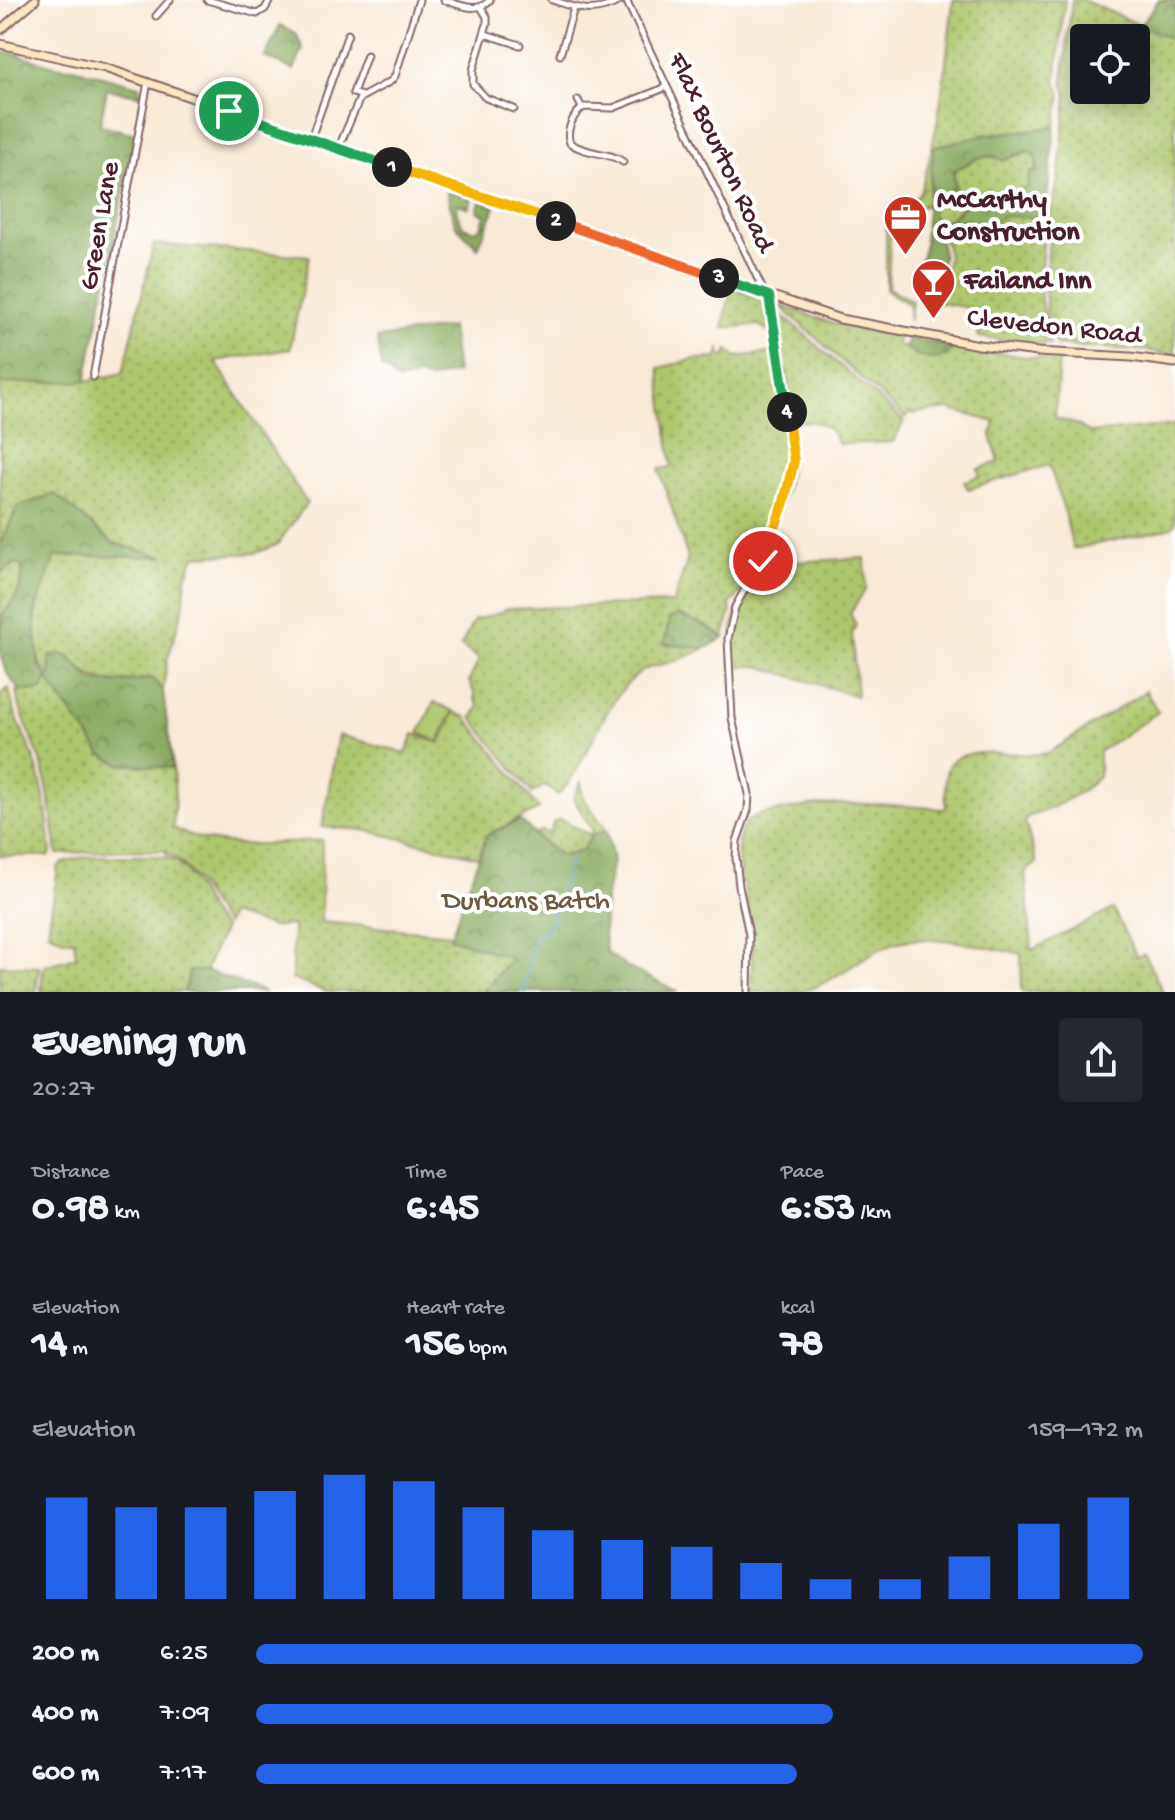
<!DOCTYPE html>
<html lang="en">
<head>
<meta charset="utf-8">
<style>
  body { margin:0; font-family:"Gochi Hand",sans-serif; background:#242831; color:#f1f3f6; height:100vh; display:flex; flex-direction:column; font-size:30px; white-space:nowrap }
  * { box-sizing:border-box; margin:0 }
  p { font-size:26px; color:#9ea1a6 }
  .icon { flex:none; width:44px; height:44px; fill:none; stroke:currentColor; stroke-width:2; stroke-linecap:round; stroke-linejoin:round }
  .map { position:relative; height:992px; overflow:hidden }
  .panel { display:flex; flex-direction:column; background:#171b24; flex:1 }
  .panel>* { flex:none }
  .controls { position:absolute; left:1070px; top:24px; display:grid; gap:16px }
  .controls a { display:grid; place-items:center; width:80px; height:80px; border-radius:8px; background:#171b24; box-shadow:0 4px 20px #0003; font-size:40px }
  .pin { position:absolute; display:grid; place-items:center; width:68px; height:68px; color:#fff; margin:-34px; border:4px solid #fff; border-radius:50%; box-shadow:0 2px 8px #0007 }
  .km { position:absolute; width:40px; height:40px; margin:-20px; border-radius:50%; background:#222; color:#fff; font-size:22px; line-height:40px; text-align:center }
  .round { display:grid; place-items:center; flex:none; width:84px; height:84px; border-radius:8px; background:#242831 }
  .head { display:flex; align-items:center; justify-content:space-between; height:136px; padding:0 32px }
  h1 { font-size:44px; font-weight:800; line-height:60px }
  .figures { display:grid; grid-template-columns:repeat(3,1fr); gap:12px; height:136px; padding:8px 32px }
  .figures div { display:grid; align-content:center }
  .figures b { font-size:40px; font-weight:800 }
  .figures small { font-size:22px; font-weight:400 }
  .figures p { font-size:22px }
  .chart { height:224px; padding:16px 32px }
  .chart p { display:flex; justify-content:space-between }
  .chart svg { width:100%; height:144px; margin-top:8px; stroke:#2563eb; stroke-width:6 }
  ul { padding:0 32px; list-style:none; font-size:26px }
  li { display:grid; grid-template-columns:128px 96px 1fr; align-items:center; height:60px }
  li i { height:20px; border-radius:10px; background:#2563eb }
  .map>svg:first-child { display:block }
  .grass { fill:url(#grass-dots); stroke:#7c724c; stroke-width:2; fill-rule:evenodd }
  .forest { fill:url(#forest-crowns); stroke:#6a6546; stroke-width:2 }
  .pitch { fill:#adc66c; stroke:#7c724c; stroke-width:2 }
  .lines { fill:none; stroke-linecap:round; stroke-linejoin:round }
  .stream { stroke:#58acd4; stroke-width:2 }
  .minor-casing { stroke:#876667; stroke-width:9 }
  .secondary-casing { stroke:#876667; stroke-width:11 }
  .minor { stroke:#fff; stroke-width:5 }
  .secondary { stroke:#fae7c3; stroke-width:7 }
  .split-1-casing { stroke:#fff; stroke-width:16 }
  .split-2-casing { stroke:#fff; stroke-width:16 }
  .split-3-casing { stroke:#fff; stroke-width:16 }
  .split-4-casing { stroke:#fff; stroke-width:16 }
  .split-5-casing { stroke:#fff; stroke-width:16 }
  .split-1 { stroke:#22a559; stroke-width:10 }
  .split-2 { stroke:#f5b400; stroke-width:10 }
  .split-3 { stroke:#f0652b; stroke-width:10 }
  .split-4 { stroke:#22a559; stroke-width:10 }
  .split-5 { stroke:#f5b400; stroke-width:10 }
  .labels { text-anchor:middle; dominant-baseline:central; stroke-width:8; stroke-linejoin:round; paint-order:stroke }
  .street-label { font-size:28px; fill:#4a1f2b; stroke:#fff }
  .poi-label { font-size:28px; font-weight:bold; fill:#4a1f2b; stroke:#fff; text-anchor:start }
  .park-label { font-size:28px; fill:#6d5942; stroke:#fff }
</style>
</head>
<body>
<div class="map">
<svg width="1175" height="992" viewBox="0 0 1175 992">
  <defs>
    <pattern id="grass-dots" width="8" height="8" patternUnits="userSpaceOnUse" patternTransform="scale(2)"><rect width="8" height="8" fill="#adc66c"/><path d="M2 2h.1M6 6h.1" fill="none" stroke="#8fa059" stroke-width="1.8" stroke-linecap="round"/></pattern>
    <pattern id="forest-crowns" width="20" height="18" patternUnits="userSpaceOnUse" patternTransform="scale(2)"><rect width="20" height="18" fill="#8aab60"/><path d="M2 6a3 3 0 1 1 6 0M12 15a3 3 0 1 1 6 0" fill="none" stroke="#738b4f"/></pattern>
  </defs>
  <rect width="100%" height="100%" fill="#fff"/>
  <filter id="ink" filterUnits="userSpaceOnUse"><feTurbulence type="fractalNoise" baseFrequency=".0125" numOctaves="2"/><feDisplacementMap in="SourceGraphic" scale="16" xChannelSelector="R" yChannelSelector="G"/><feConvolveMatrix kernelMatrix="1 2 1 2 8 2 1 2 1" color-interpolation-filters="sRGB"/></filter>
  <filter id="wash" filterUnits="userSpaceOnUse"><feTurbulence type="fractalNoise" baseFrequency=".006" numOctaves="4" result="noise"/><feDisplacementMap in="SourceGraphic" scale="32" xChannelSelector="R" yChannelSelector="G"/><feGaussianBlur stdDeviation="1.8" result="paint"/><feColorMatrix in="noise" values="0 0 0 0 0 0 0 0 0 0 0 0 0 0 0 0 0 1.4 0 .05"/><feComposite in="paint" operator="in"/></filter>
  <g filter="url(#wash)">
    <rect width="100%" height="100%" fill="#f8e9d6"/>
    <!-- grass -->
    <path class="grass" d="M953 0H1065L1056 79 1061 96 1055 127 983 135 934 147 927 206 919 207 891 222 888 288 912 301 909 321 910 305 886 290V229C890 212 911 207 920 192 940 129 946 66 953 0Z
      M1072 0H1083L1140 25 1159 0H1175V356L1151 351 1056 345 1047 317 1045 287 1051 216 1059 173 1067 95 1063 82ZM1084 38H1136V90H1084Z
      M1028 151 1037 157C1039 175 1025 196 1006 202 997 205 995 199 988 197 983 196 973 199 969 199L948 221 932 217 931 205 950 194V190L955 186 953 171C970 162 986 150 1003 161Z
      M1002 215 1045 218 1040 282 1041 301 1050 344H1030L978 337 981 310 919 299C935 283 957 265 944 241 946 228 953 221 967 219L975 227Z
      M154 244 309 256 290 349 215 361 307 503 277 545 256 553 195 556 186 577 183 609 167 661 163 691 152 678C112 682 96 689 68 655L120 764 173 768 175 795 173 828C218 851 273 844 322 840L321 922 452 934 451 938 512 958 483 992H327L292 979 293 925 272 927 230 914 226 925C208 906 191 860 166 854L167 851 123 850 57 854C53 825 50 795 42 766 34 739 18 715 17 687L22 691 41 690 46 674C38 665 37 656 36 644 33 605 40 592 55 556H161L113 543 55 495 17 507 0 546V384L86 381 123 373Z
      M731 288C756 297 772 301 767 331L759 325 723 328Z
      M779 305 835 324 900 337 896 342 902 348 908 345 907 338 1026 357 1059 359 1055 418 1078 425 1090 433 1175 425V523L1172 527 1159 531 1073 549 1064 510 1049 465 968 489 964 481 980 476 978 469 999 462 991 436 995 422 948 409 909 414 906 418Z
      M774 308 904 421 893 442 838 444C830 422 815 420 794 422Z
      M720 347V355L726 356 728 350 736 357 773 352C779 385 790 424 791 457 792 488 753 587 729 605L731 609 724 638 706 626 678 616 665 644 706 648C695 653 683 659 671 662 662 665 650 666 642 671 601 699 592 760 558 795L546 785 532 793 472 718 479 706 474 698 475 695 469 681 479 659 461 646 474 620 503 612 505 609 673 603 688 558 659 469 672 467 659 368 695 359 717 358Z
      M865 558 866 589 850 613 856 625 852 633 857 696 758 666H732L733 625 737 611 769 563Z
      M16 563 22 567C25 586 14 602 2 616L4 632 0 652V573Z
      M9 688C12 713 23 731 32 753 44 785 48 819 51 853L49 856H0V695Z
      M1146 691 1158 712 1099 752V777C1081 794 1052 810 1027 817L1025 822 1037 863 1025 872 1032 950 1113 909 1137 957 1144 954 1163 992H1022L1021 954C984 948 937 933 899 942 864 951 836 984 800 992 784 992 766 992 750 992 753 961 753 931 747 901 743 882 737 866 738 846 739 839 741 829 746 823 752 815 764 814 774 812 831 799 887 804 944 809L946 807C946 796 944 780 947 769 956 741 1024 759 1048 753Z
      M454 712 466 717 539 809 487 835 479 857 364 830 322 827 338 735 406 753 414 734 440 743Z
      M581 782 583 797 607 831 592 835 582 851 561 856 535 835 541 831 550 833 553 823 560 819C571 823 579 832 591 834L593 831 573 798Z
      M124 856C139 857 161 853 175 861 196 873 204 912 224 928L205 971H191L184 992H41L43 966 76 957 74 940H65L48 932 58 867C74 853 104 857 124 856Z
      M0 965 39 967 36 992H0Z"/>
    <!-- forest -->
    <path class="forest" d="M1159 0H1175V40L1141 26Z
      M280 25 296 33 303 49 294 70 265 57Z
      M0 52C26 52 48 69 73 68L139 86 142 96 107 89 100 125 135 134 86 381 0 384Z
      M1055 127 1045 218 1002 216 989 229 985 225 975 227 967 219C953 220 946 228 944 241L937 228 938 219C954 225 959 207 970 198L975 199 976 194 987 192 991 200 1006 202 1027 187 1030 172H1038L1035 154 1025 151 1003 161 994 156 978 158 953 171 955 186 950 190 951 194 931 205C936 255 961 250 918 294L920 263 926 240 924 239 934 147 983 135Z
      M446 190 472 198 469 208 458 204 456 211 463 227 475 231 481 227 485 215 477 211 480 201 495 207 478 248 455 225Z
      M451 327 457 372 429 380 419 376 398 381 382 367 377 338Z
      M907 338 956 346C940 366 923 360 905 348L908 343Z
      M55 494 113 543 165 557 55 556 34 614 39 666 46 674V683L42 690 21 691C8 678 0 664 0 643 1 633 3 627 2 616 13 602 25 586 22 567L16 563 0 573V546L17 507Z
      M678 615 706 626 724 638 706 648 664 644 670 618Z
      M60 654C75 656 80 675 94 680 112 685 134 680 152 678L163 691 173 768 120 764 102 755 49 682 50 656Z
      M520 820 544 843 562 856 582 851 592 835 607 831 613 861 605 901 604 934 606 952 627 967 678 992H483L511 958 450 938 487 835Z
      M190 971H207L265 992H184Z"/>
    <!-- pitch -->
    <path class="pitch" d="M434 702 453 711 439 742 419 733Z"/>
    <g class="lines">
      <!-- stream -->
      <path class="stream" d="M523 992 536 935 548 930 571 858"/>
    </g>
  </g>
  <g filter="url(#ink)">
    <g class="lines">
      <defs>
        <path id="minor" d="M207 0 257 14 265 9 270 0
          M444 0C460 5 477 14 490 0
          M552 0C582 10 593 15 622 0
          M626 0 764 292
          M481 7 487 17V24L473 70V84L486 98 514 109
          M156 16 170 0
          M485 34 520 45
          M560 55 574 8
          M362 96 353 93 367 55
          M578 100 582 108
          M311 138 348 34
          M338 149 360 98 391 81 395 76 419 0
          M623 162C611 152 587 155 570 143 565 131 573 114 584 107L613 108 667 87
          M93 377 148 82
          M748 992 749 935 739 886 736 858 737 841 748 810 749 794 732 718 728 639 735 607 769 546 784 502 794 461 769 296"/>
        <path id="secondary" d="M0 30 35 0
          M0 44 105 68 840 319 979 345 1038 352 1131 357 1175 363"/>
      </defs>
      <!-- minor casing -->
      <use href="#minor" class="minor-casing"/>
      <!-- secondary casing -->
      <use href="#secondary" class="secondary-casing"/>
      <!-- minor -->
      <use href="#minor" class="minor"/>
      <!-- secondary -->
      <use href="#secondary" class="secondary"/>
    </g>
  </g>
  <g class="lines" filter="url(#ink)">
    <defs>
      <path id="split-1" d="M229 111 392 167"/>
      <path id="split-2" d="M392 167 556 221"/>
      <path id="split-3" d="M556 221 719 278"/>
      <path id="split-4" d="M719 278 769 296 787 412"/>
      <path id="split-5" d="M763 561 784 502 794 461 787 412"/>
    </defs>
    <!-- split-1 casing -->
    <use href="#split-1" class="split-1-casing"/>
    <!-- split-2 casing -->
    <use href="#split-2" class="split-2-casing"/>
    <!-- split-3 casing -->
    <use href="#split-3" class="split-3-casing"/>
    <!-- split-4 casing -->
    <use href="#split-4" class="split-4-casing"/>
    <!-- split-5 casing -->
    <use href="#split-5" class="split-5-casing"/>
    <!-- split-1 -->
    <use href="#split-1" class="split-1"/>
    <!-- split-2 -->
    <use href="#split-2" class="split-2"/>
    <!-- split-3 -->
    <use href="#split-3" class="split-3"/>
    <!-- split-4 -->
    <use href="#split-4" class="split-4"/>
    <!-- split-5 -->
    <use href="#split-5" class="split-5"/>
  </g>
  <!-- icons -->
  <defs>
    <symbol id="office-pin" viewBox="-11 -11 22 30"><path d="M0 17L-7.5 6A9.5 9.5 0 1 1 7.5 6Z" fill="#c8321e" stroke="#fff"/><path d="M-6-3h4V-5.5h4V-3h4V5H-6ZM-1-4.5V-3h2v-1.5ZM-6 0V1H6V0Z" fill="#fff"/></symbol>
    <symbol id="bar-pin" viewBox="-11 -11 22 30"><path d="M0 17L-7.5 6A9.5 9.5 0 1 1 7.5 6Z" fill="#c8321e" stroke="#fff"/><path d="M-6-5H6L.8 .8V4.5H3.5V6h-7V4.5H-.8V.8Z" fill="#fff"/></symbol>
  </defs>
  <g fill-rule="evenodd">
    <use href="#office-pin" x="880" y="192" width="51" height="69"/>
    <use href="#bar-pin" x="908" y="256" width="51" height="69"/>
  </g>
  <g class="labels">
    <!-- street labels -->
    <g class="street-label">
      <text transform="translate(720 153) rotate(65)">Flax Bourton Road</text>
      <text transform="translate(101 226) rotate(-80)">Green Lane</text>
      <text transform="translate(1054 328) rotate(6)">Clevedon Road</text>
    </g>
    <!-- poi labels -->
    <g class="poi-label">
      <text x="937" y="201">McCarthy<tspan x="937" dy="32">Construction</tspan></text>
      <text x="964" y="282">Failand Inn</text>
    </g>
    <!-- park labels -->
    <g class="park-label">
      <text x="526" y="902">Durbans Batch</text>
    </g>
  </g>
</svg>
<div class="controls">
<a><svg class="icon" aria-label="locate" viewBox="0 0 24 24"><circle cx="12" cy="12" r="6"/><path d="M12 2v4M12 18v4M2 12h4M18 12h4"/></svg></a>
</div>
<div class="pin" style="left:229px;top:111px;background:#1e9e55"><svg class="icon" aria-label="arrive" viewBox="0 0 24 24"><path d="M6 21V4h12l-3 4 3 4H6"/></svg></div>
<div class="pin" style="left:763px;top:561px;background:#d93025"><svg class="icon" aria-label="check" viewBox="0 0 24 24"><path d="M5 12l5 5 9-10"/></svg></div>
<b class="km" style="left:392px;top:167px">1</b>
<b class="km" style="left:556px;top:221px">2</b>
<b class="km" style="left:719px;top:278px">3</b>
<b class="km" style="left:787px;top:412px">4</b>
</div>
<section class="panel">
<div class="head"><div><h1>Evening run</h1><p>20:27</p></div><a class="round"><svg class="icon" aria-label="share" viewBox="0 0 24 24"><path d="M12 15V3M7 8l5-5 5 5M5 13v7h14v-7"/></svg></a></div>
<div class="figures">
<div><p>Distance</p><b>0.98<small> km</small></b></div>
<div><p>Time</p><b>6:45</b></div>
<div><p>Pace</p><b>6:53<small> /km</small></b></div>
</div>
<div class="figures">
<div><p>Elevation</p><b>14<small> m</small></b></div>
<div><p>Heart rate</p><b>156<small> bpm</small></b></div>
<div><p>kcal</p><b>78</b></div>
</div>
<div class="chart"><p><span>Elevation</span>159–172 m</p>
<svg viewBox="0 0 160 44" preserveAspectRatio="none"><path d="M5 44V13M15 44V16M25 44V16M35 44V11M45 44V6M55 44V8M65 44V16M75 44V23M85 44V26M95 44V28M105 44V33M115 44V38M125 44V38M135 44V31M145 44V21M155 44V13"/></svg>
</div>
<ul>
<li><b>200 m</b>6:25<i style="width:100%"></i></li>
<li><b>400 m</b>7:09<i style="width:65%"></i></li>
<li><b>600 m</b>7:17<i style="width:61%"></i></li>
</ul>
</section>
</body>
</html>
